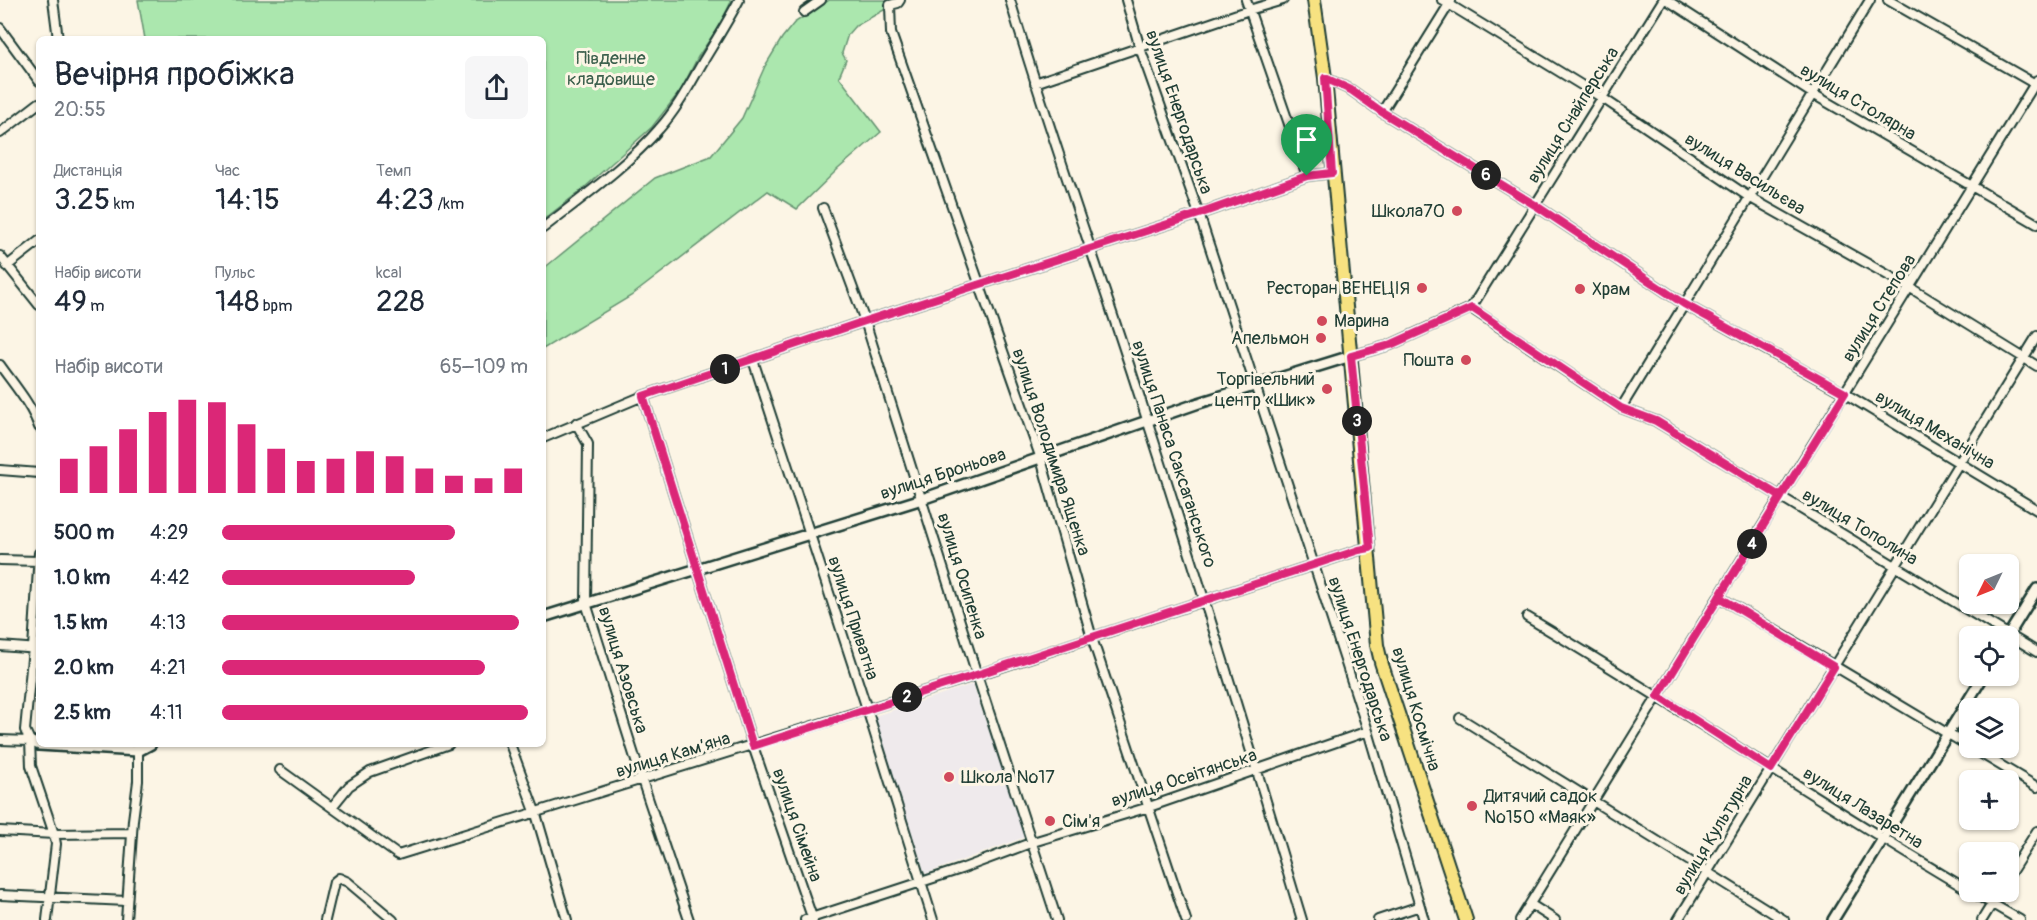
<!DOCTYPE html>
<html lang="uk">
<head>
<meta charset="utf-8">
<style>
  body { margin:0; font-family:Pangolin,sans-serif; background:#f6f6f7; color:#1f2937; height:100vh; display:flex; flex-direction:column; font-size:22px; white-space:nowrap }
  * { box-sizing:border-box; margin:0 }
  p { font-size:20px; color:#747a83 }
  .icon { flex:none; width:33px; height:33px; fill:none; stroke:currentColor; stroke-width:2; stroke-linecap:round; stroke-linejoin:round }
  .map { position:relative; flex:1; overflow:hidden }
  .details { position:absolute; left:36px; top:36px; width:510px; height:711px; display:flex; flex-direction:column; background:#fff; border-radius:9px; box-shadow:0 2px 4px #0004 }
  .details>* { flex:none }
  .needle { width:39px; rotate:227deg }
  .controls { position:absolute; left:1959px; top:554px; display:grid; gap:12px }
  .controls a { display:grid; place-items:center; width:60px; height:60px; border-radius:9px; background:#fff; box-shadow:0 2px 4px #0004; font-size:30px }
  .pin { position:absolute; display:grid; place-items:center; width:51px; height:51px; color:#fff; margin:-62px -26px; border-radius:50% 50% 50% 0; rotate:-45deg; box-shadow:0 0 6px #0007 }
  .pin .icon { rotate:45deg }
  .km { position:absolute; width:30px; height:30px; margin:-15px; border-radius:50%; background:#222; color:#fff; font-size:16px; line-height:30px; text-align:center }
  .round { display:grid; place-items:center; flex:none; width:63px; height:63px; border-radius:9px; background:#f6f6f7 }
  .head { display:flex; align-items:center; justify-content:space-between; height:102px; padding:0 18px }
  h1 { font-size:33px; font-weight:600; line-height:45px }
  .stats { display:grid; grid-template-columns:repeat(3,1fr); gap:9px; height:102px; padding:6px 18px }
  .stats div { display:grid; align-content:center }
  .stats b { font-size:30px; font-weight:600 }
  .stats small { font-size:16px; font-weight:400 }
  .stats p { font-size:16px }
  .chart { height:168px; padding:12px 18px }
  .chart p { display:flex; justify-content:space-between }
  .chart svg { width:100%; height:108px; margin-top:6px; stroke:#db2777; stroke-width:6 }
  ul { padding:0 18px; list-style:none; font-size:20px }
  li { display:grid; grid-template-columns:96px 72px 1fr; align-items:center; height:45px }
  li i { height:15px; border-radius:8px; background:#db2777 }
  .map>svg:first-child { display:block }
  .built { fill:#efeaec }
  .green { fill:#abe7ae; stroke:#659271; stroke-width:1.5 }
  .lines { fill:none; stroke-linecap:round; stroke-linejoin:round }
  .minor-casing { stroke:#1f3d34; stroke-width:12 }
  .tertiary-casing { stroke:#1f3d34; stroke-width:14 }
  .primary-casing { stroke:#1f3d34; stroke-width:16 }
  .minor { stroke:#fcf5e5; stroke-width:8 }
  .tertiary { stroke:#fcf5e5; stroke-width:9 }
  .primary { stroke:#f7e281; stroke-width:12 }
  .route-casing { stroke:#fff; stroke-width:12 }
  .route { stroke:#db2777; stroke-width:8 }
  .poi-dot { fill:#d1495b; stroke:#fcf5e5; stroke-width:2 }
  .labels { text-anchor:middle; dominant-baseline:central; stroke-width:6; stroke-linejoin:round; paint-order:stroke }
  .park-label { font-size:18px; fill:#3b5f4c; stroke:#fcf5e5 }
  .street-label { font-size:18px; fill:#1f3d34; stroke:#fcf5e5 }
  .poi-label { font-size:18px; fill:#1f3d34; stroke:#fcf5e5; text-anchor:end }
</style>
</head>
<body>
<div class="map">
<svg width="2037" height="920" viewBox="0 0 2037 920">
  <rect width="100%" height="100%" fill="#fcf5e5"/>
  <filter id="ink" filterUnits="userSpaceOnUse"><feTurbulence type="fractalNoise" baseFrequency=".0167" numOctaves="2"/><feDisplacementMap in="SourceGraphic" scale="12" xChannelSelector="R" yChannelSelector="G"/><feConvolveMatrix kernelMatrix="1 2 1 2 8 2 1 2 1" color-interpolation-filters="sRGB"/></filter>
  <g filter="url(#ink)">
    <!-- built -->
    <path class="built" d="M973 684 1025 837 925 874 875 716Z"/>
    <!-- green -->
    <path class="green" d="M138 0H732L719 26 698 57 681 90 652 127 583 189 543 220V39H145Z
      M829 0H891L884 10 854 27 848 34 842 53 846 60 839 77 881 132 838 169 797 209 768 191 631 296 543 349V269L655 178 711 156 742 118 765 66 782 38 794 23Z"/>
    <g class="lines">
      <defs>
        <path id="minor" d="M53 0 58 39
          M900 0 898 3 890 5 891 33 1041 459 1092 638 1186 920
          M1010 0C1050 135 1098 267 1141 401 1197 573 1250 747 1302 920
          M1126 0 1140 48 1199 214 1314 565 1368 731 1424 920
          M1246 0 1307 176
          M1442 0 1601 97 1749 197 1909 287 2037 366
          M1667 0 1813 94 2037 224
          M1888 0 2037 85
          M804 12 821 0
          M0 28 39 81
          M1325 78 1351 90 1382 112 1535 205 1684 304 1844 393 2037 510
          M1035 83 1249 10 1283 0
          M1382 112 1451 1
          M0 133 39 103
          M823 208 865 321 977 675 1057 920
          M543 228C580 199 629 164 659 129 678 108 690 84 704 60 716 40 728 21 739 0
          M0 256 39 305
          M7 266 39 241
          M1471 308 1663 0
          M1351 356 1390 345 1471 308 1621 408 1656 421 2037 652
          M753 360 867 709 933 920
          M0 365C14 385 31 404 39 427
          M643 396 753 746 813 920
          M1621 408 1870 0
          M576 423 588 444 586 603 642 780 689 920
          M543 438 643 396 865 321 1199 214 1307 176 1332 173
          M0 470 39 473
          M39 553 33 648 25 730 30 741 31 766 54 834 56 844 47 920
          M0 560 39 561
          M1719 597 2037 787
          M1527 617C1676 705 1820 803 1970 891
          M0 646 39 649
          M1460 718 1784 920
          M0 740 30 741
          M510 744 536 814 567 920
          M280 770 398 855 977 675 1359 550 1370 548
          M332 807 349 786 370 772 449 744
          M0 831 54 834 132 833
          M2008 877 2037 831
          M1970 891 2020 920
          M0 895 127 901
          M1530 904 1555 920
          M126 920 133 820 138 781V744
          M325 920 334 882 339 878 348 882 393 920
          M805 920 961 869 1033 842 1149 807 1368 731
          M1378 920 1420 906
          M1520 920 2037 80
          M1678 920 2037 336
          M1982 920 2000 891"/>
        <path id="tertiary" d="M543 617 922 499 1199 403 1351 356
          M2008 636 2037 589
          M30 741 39 745 138 751 151 744
          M1833 920 1984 675"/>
        <path id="primary" d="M1314 0 1325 78 1377 645 1381 662 1466 920"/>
      </defs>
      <!-- minor casing -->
      <use href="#minor" class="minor-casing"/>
      <!-- tertiary casing -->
      <use href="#tertiary" class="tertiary-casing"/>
      <!-- primary casing -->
      <use href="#primary" class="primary-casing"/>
      <!-- minor -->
      <use href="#minor" class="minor"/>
      <!-- tertiary -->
      <use href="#tertiary" class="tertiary"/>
      <!-- primary -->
      <use href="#primary" class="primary"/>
    </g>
  </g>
  <g class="lines" filter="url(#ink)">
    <defs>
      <path id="route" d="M1307 176 1199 214 865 321 643 396 753 746 976 675 1359 550 1370 548 1351 356 1390 345 1472 308 1621 408 1656 421 1781 497 1658 696 1771 769 1834 667 1719 597C1761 529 1803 461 1845 393L1684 304 1535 205 1382 112 1351 90 1325 78 1332 173 1307 176"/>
    </defs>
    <!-- route casing -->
    <use href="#route" class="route-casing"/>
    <!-- route -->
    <use href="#route" class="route"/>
  </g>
  <!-- markers -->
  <g class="poi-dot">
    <circle cx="1457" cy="211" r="6"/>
    <circle cx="1422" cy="288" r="6"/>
    <circle cx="1580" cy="289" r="6"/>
    <circle cx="1322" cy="321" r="6"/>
    <circle cx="1321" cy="338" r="6"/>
    <circle cx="1466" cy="360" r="6"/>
    <circle cx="1327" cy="389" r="6"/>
    <circle cx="949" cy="777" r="6"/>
    <circle cx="1472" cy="806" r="6"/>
    <circle cx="1050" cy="821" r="6"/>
  </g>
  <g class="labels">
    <!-- park labels -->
    <g class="park-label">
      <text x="611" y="58">Південне<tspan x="611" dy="21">кладовище</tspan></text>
    </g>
    <!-- street labels -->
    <g class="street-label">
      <text transform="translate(1858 102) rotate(31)">вулиця Столярна</text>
      <text transform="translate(1179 112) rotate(71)">вулиця Енергодарська</text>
      <text transform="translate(1573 115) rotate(-58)">вулиця Снайперська</text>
      <text transform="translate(1745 174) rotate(32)">вулиця Васильєва</text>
      <text transform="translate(1879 308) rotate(-58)">вулиця Степова</text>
      <text transform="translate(1935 430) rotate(31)">вулиця Механічна</text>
      <text transform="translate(1051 452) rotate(72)">вулиця Володимира Ященка</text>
      <text transform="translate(1174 454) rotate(72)">вулиця Панаса Саксаганського</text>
      <text transform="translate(943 474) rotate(-18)">вулиця Броньова</text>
      <text transform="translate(1860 527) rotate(31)">вулиця Тополина</text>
      <text transform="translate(962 576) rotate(73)">вулиця Осипенка</text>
      <text transform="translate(853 618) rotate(72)">вулиця Приватна</text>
      <text transform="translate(1360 659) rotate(72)">вулиця Енергодарська</text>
      <text transform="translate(623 670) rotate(73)">вулиця Азовська</text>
      <text transform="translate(1416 709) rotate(73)">вулиця Космічна</text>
      <text transform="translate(673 755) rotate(-17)">вулиця Кам’яна</text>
      <text transform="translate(1184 778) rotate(-18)">вулиця Освітянська</text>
      <text transform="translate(1863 808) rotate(32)">вулиця Лазаретна</text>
      <text transform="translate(797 825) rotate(71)">вулиця Сімейна</text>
      <text transform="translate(1713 835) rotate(-59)">вулиця Культурна</text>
    </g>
    <!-- poi labels -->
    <g class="poi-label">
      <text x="1445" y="211">Школа70</text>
      <text x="1410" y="288">Ресторан ВЕНЕЦІЯ</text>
      <text x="1592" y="289" text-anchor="start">Храм</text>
      <text x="1334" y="321" text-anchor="start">Марина</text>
      <text x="1309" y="338">Апельмон</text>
      <text x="1454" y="360">Пошта</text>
      <text x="1315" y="379">Торгівельний<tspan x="1315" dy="21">центр «Шик»</tspan></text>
      <text x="961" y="777" text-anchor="start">Школа №17</text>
      <text x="1484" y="796" text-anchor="start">Дитячий садок<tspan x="1484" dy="21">№150 «Маяк»</tspan></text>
      <text x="1062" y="821" text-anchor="start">Сім'я</text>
    </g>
  </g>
</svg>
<div class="controls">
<a><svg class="needle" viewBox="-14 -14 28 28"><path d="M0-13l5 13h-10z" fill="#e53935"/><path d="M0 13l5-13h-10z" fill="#747a83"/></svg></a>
<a><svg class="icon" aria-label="locate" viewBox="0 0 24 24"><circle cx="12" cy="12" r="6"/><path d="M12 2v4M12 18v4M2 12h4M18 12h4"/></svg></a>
<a><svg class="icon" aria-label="layers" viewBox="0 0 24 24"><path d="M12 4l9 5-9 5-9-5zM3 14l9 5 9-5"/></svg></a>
<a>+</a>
<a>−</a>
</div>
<div class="pin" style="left:1307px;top:176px;background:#1e9e55"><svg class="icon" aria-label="arrive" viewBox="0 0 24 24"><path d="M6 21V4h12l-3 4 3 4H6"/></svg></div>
<b class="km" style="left:725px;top:369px">1</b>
<b class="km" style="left:907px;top:697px">2</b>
<b class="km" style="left:1357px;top:421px">3</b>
<b class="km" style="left:1752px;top:544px">4</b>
<b class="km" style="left:1486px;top:175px">6</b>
<section class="details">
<div class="head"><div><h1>Вечірня пробіжка</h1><p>20:55</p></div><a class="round"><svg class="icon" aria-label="share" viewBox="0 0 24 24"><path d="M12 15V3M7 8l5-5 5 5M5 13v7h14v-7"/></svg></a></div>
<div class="stats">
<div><p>Дистанція</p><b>3.25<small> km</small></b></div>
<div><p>Час</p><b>14:15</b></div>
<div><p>Темп</p><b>4:23<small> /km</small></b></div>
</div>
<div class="stats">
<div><p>Набір висоти</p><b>49<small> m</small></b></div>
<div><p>Пульс</p><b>148<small> bpm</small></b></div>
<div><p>kcal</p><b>228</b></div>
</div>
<div class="chart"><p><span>Набір висоти</span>65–109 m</p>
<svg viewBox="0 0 160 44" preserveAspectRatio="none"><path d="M5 44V30M15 44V25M25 44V18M35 44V11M45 44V6M55 44V7M65 44V16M75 44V26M85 44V31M95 44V30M105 44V27M115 44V29M125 44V34M135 44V37M145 44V38M155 44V34"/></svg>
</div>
<ul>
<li><b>500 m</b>4:29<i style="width:76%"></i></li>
<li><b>1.0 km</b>4:42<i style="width:63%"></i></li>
<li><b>1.5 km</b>4:13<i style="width:97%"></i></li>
<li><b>2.0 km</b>4:21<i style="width:86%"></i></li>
<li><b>2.5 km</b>4:11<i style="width:100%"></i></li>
</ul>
</section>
</div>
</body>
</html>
